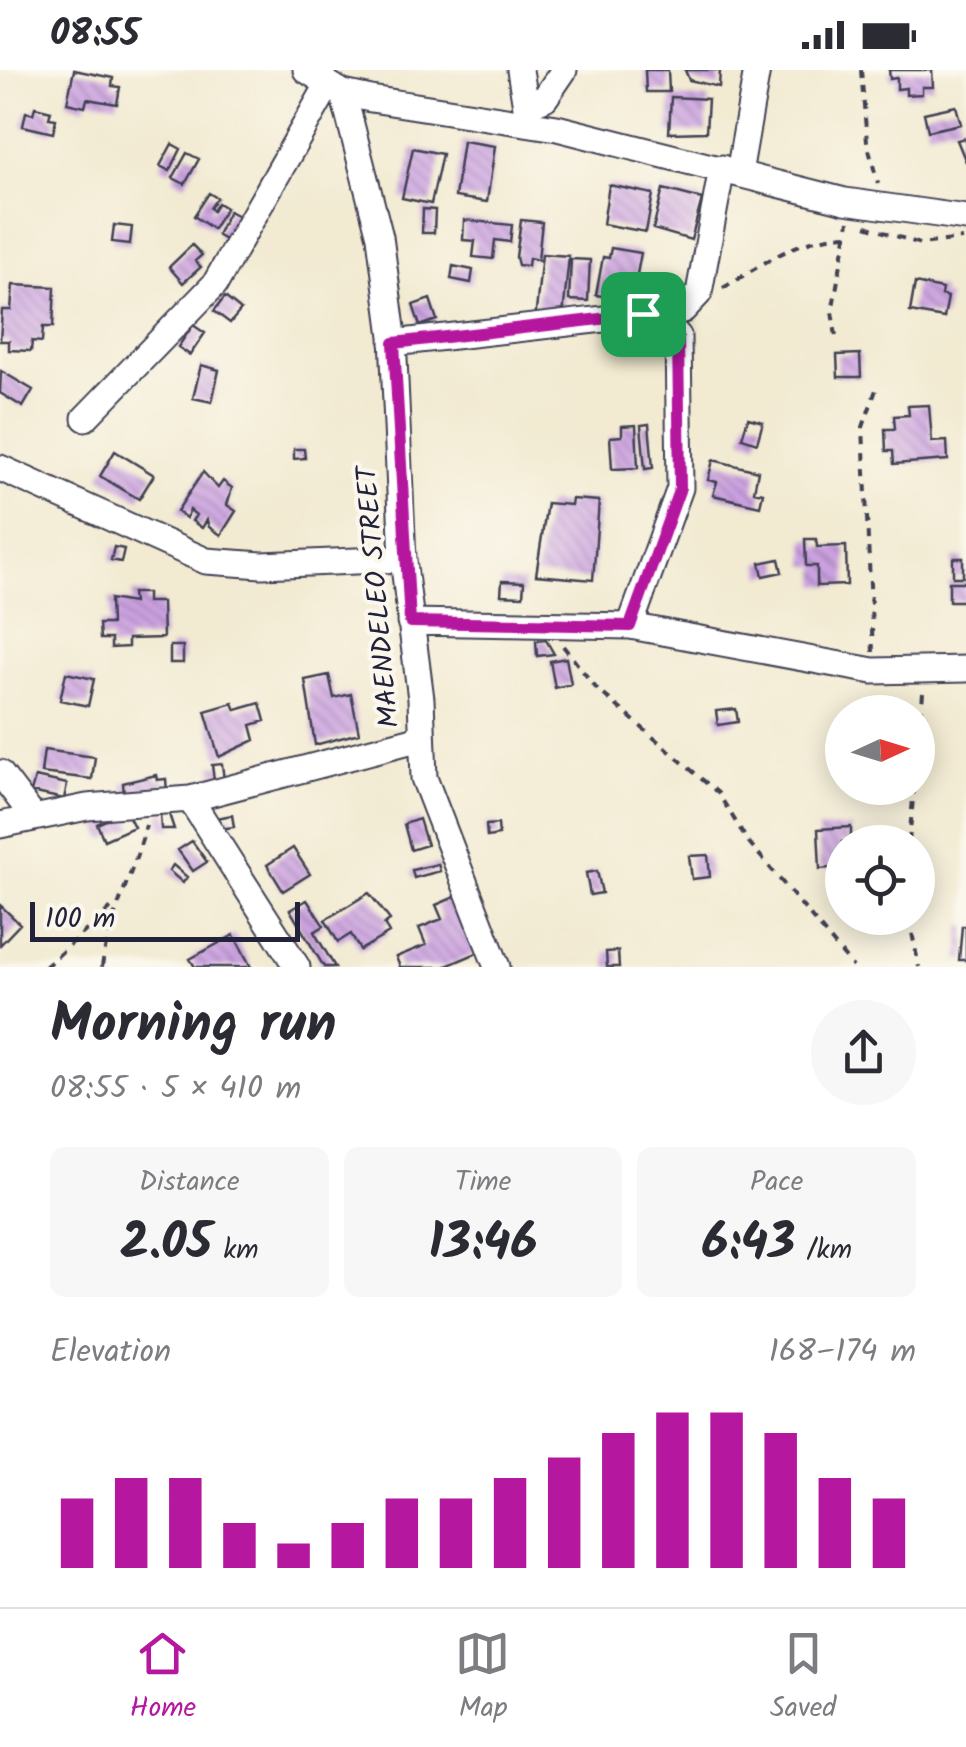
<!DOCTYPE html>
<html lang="en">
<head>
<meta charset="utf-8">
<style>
  body { margin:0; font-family:Kalam,sans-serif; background:#f7f7f7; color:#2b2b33; height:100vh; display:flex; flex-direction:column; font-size:38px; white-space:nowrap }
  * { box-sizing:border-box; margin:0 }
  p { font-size:32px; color:#7c7c81 }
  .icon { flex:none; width:55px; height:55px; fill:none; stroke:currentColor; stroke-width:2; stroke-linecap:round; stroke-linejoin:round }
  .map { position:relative; height:897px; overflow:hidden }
  .panel { display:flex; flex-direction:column; background:#fff; flex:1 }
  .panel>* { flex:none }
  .needle { width:65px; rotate:86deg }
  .fabs { position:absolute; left:825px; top:625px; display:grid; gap:20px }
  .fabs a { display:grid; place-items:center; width:110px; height:110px; border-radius:50%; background:#fff; box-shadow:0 5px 25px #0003; font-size:50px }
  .scale { position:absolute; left:30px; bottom:25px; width:270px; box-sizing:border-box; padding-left:10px; border:5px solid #22223b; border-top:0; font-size:28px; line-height:35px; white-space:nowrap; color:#22223b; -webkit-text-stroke:8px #fbf7ec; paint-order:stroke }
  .pin { position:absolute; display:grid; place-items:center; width:85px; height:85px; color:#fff; margin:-42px; border-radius:20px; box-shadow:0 5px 15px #0006 }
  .round { display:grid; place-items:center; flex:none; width:105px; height:105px; border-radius:52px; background:#f7f7f7 }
  .head { display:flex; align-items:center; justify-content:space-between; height:170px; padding:0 50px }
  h1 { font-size:55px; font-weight:700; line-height:75px }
  .metrics { display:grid; grid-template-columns:repeat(3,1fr); gap:15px; height:170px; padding:10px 50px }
  .metrics div { display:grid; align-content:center; border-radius:15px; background:#f7f7f7; text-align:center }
  .metrics b { font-size:50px; font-weight:700 }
  .metrics small { font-size:28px; font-weight:400 }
  .metrics p { font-size:28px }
  .chart { height:280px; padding:20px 50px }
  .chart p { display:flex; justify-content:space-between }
  .chart svg { width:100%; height:180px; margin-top:10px; stroke:#b5179e; stroke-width:6 }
  .status { display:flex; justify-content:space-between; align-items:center; height:70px; padding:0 50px; background:#fff; direction:ltr }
  .status svg { height:28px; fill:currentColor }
  .tab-bar { display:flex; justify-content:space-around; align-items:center; height:140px; border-top:2px solid #e1e1e2; background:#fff; font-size:28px; color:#7c7c81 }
  .tab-bar a { display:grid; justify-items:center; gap:5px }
  .tab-bar .on { color:#b5179e }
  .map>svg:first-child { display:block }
  .building { fill:url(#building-back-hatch) }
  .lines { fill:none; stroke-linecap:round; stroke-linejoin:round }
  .minor-casing { stroke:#414052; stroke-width:29 }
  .path { stroke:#414052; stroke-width:4; stroke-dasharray:8 8; stroke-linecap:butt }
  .minor { stroke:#fff; stroke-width:25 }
  .route-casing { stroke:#fff; stroke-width:20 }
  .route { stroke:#b5179e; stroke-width:12 }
  .labels { text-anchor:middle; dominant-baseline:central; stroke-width:8; stroke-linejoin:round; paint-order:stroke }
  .street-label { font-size:28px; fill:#22223b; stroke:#fbf7ec }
</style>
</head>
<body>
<div class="status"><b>08:55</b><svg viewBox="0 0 49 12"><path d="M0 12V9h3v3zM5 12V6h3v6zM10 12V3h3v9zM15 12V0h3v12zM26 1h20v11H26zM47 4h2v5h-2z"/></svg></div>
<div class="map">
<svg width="966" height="897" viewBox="0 0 966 897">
  <defs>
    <pattern id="building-back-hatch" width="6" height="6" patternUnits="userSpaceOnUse" patternTransform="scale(2.5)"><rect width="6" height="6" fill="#cba1e0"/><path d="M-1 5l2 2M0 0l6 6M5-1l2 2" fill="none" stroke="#a483b7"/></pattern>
  </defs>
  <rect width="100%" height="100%" fill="#fbf7ec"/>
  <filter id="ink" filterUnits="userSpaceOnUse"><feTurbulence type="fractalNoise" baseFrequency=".01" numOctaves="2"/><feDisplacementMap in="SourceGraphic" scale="20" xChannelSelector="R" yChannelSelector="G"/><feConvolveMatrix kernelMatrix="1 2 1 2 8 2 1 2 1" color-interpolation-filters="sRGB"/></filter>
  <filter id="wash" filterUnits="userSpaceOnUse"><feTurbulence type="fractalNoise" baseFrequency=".0048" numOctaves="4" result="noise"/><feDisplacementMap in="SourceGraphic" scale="40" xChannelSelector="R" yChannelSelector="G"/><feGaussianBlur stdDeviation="2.25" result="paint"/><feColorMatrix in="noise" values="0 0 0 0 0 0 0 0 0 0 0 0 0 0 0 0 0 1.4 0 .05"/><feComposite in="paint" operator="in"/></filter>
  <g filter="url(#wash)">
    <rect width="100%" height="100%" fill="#f2ead1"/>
    <g id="blocks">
      <!-- building -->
      <path class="building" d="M74 0 113 8 112 16 120 17 117 34 87 29 85 37 67 33Z
        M645 0H668L669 22H646Z
        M685 0H720L719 17 689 10Z
        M889 0H932L933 17H922V24L906 25V18L897 19V8L890 9Z
        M671 27 708 29 706 62 669 63Z
        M956 36 961 54 928 61 924 43Z
        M35 37 51 41 49 48 56 49 53 63 23 56 26 42 33 44Z
        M965 68 966 70V92L957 70Z
        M463 71 495 76 487 132 455 127Z
        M172 74 181 79 170 101 160 96Z
        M413 78 442 84 431 134 402 128Z
        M187 83 199 89 185 114 173 108Z
        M609 115 653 124 646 162 603 154Z
        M663 119 702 129 691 170 653 159Z
        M209 123 217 128 210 138 213 141 218 133 226 138 213 159 194 146Z
        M423 139 435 140 434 163H422Z
        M229 141 248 151 235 176 217 165Z
        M464 150 512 155 510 172 495 170 493 189 473 187 475 171 463 170Z
        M521 150 542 152 538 190 529 188 528 196 518 195 516 187Z
        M114 155 132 157 130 174 112 172Z
        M192 175 202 185 195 191 201 197 183 213 169 197Z
        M611 178 641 183 632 231 596 225 603 187 609 188Z
        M542 184 569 186 563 246 535 251Z
        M571 189 590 190 588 231 569 230Z
        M453 196 473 200 471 213 451 209Z
        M915 213 942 219 941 225 948 227 944 248 910 242Z
        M13 215 55 217 53 257H43L42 272 32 271 31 281 9 280V271H0L2 240H11Z
        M225 227 241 240 230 253 214 241Z
        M430 229 437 250 420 256 413 235Z
        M193 255 205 263 190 285 178 277Z
        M860 284 861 307H838L837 285Z
        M201 295 219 300 212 332 193 328Z
        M1 301 33 320 23 337 0 323Z
        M929 335 932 372 947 371 948 390 894 394 893 381H886L885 359H895L894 346 909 345 908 336Z
        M748 348 763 352 757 373 742 368Z
        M649 354 653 398 645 399 641 355Z
        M636 355 638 398 612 399 610 367 622 366V356Z
        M294 379H304L305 388 294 389Z
        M115 381 154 405 139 429 100 406Z
        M713 390 758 401 754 421 763 423 760 436 713 425 717 412 708 410Z
        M203 402 218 418 223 411 232 418 227 435 236 441 221 465 209 457 207 450 202 458 192 451 196 445 190 440 186 448 177 441Z
        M572 429 599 431 593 510 536 505 547 433 571 435Z
        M805 469H816L817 477 846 476 847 515 817 516V496H806Z
        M114 477 124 479 121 492 111 490Z
        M953 488H963V507H953Z
        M779 489 782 502 763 506 760 493Z
        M502 511 524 512 523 526 501 525Z
        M949 512H966V531H949Z
        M132 523H147V532H162L163 568 128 569V577L111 578V569H100L99 554H111L110 529 133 533Z
        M546 570 554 584 537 586 536 571Z
        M170 576H183V593H170Z
        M566 588 571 614 555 618 550 591Z
        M66 603 94 609 88 636 60 630Z
        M329 605 334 628 351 624 359 663 315 675 305 610Z
        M233 633 236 640 260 633 265 651 251 655 255 670 219 687 205 641Z
        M736 639 738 652 718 655 716 641Z
        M44 680 95 687 92 709 41 703Z
        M222 694 224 710 214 711 212 695Z
        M156 705 157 710 166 709 167 722 124 725 123 713Z
        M35 707 67 714 64 729 31 722Z
        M126 741 134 757 104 770 97 754Z
        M168 741 174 759H161L160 742Z
        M232 745 234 757 219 759 217 748Z
        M419 749 427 775 411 780 404 754Z
        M498 754 499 765 487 767 486 755Z
        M851 757V772H842V797L820 799 818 759Z
        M192 771 207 792 193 801 178 780Z
        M293 778 310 804 283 821 267 795Z
        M708 785 710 807 692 809 689 786Z
        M438 794 440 801 414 808 412 800Z
        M173 795 187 807 183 813 169 801Z
        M597 801 602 823 590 825 586 803Z
        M369 823 390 850 384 854 389 863 360 880 351 864 338 872 325 850Z
        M462 824 484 880 444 897H400L396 887 426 875 419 858 442 849 436 835Z
        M307 830 324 856 314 862 335 897H324L290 840Z
        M0 835 20 854 0 875Z
        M962 856H966V890H959Z
        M234 865 251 897H195L190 889Z
        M618 881 619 897H607L606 882Z"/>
    </g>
  </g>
  <g filter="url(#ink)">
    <use href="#blocks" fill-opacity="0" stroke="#414052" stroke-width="2.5"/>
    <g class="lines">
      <defs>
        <path id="minor" d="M306 0 343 23 371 29 557 58 845 131 966 148
          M520 0 528 49
          M343 23 380 167 393 266 403 489 421 629 424 708 497 897
          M526 36 545 28 564 0
          M739 103 757 0
          M393 273 683 240 699 223 722 98
          M85 348 215 214 328 15
          M0 398 206 491 262 495 403 489
          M410 552 630 556 873 601 966 599
          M630 556 680 418 678 266 666 253 643 244
          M0 703 32 745
          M190 729 297 897
          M0 755 87 737 190 729 421 668"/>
      </defs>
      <!-- minor casing -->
      <use href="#minor" class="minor-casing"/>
      <!-- path -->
      <path class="path" d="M861 0 867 72 878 114
        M866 156 920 174 962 169
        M723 218C766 193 797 167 849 165
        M836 266 832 242 849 151
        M563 576 596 618 718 723 747 770 853 897
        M873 582 863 357 878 314
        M918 678 923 623
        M909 772 914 718
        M909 848 919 897
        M45 897 116 834
        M102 897C109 844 133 807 146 755"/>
      <!-- minor -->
      <use href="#minor" class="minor"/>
    </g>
  </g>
  <g class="lines" filter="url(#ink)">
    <defs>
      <path id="route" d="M643 244 666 253 678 266 680 418 630 556 410 552 394 273Z"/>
    </defs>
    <!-- route casing -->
    <use href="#route" class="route-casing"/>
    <!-- route -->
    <use href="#route" class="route"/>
  </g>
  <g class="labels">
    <!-- street labels -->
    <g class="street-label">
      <text transform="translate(379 527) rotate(-95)">MAENDELEO STREET</text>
    </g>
  </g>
</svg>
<div class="fabs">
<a><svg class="needle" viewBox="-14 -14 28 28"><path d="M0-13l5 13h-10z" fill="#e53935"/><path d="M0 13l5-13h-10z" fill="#7c7c81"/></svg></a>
<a><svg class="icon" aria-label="locate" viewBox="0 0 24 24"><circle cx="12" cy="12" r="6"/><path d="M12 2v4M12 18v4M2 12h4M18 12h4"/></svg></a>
</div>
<div class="scale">100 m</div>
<div class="pin" style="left:643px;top:244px;background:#1e9e55"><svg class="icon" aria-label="arrive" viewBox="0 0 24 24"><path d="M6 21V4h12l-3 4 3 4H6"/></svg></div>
</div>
<section class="panel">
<div class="head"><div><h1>Morning run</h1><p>08:55 · 5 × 410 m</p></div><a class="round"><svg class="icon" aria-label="share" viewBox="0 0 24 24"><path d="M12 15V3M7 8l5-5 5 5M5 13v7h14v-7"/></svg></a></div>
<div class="metrics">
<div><p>Distance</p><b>2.05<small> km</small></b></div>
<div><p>Time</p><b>13:46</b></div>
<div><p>Pace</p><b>6:43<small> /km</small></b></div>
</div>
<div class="chart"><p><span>Elevation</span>168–174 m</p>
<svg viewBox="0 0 160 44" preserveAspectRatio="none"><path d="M5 44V27M15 44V22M25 44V22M35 44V33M45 44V38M55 44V33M65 44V27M75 44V27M85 44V22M95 44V17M105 44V11M115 44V6M125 44V6M135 44V11M145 44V22M155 44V27"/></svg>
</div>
</section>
<nav class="tab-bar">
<a class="on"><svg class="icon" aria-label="home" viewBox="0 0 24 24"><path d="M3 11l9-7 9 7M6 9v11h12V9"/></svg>Home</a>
<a><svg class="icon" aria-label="map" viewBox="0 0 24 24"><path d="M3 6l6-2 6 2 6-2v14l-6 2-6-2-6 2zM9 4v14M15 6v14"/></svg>Map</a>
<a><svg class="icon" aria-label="saved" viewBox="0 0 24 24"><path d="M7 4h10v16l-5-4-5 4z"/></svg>Saved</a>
</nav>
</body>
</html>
